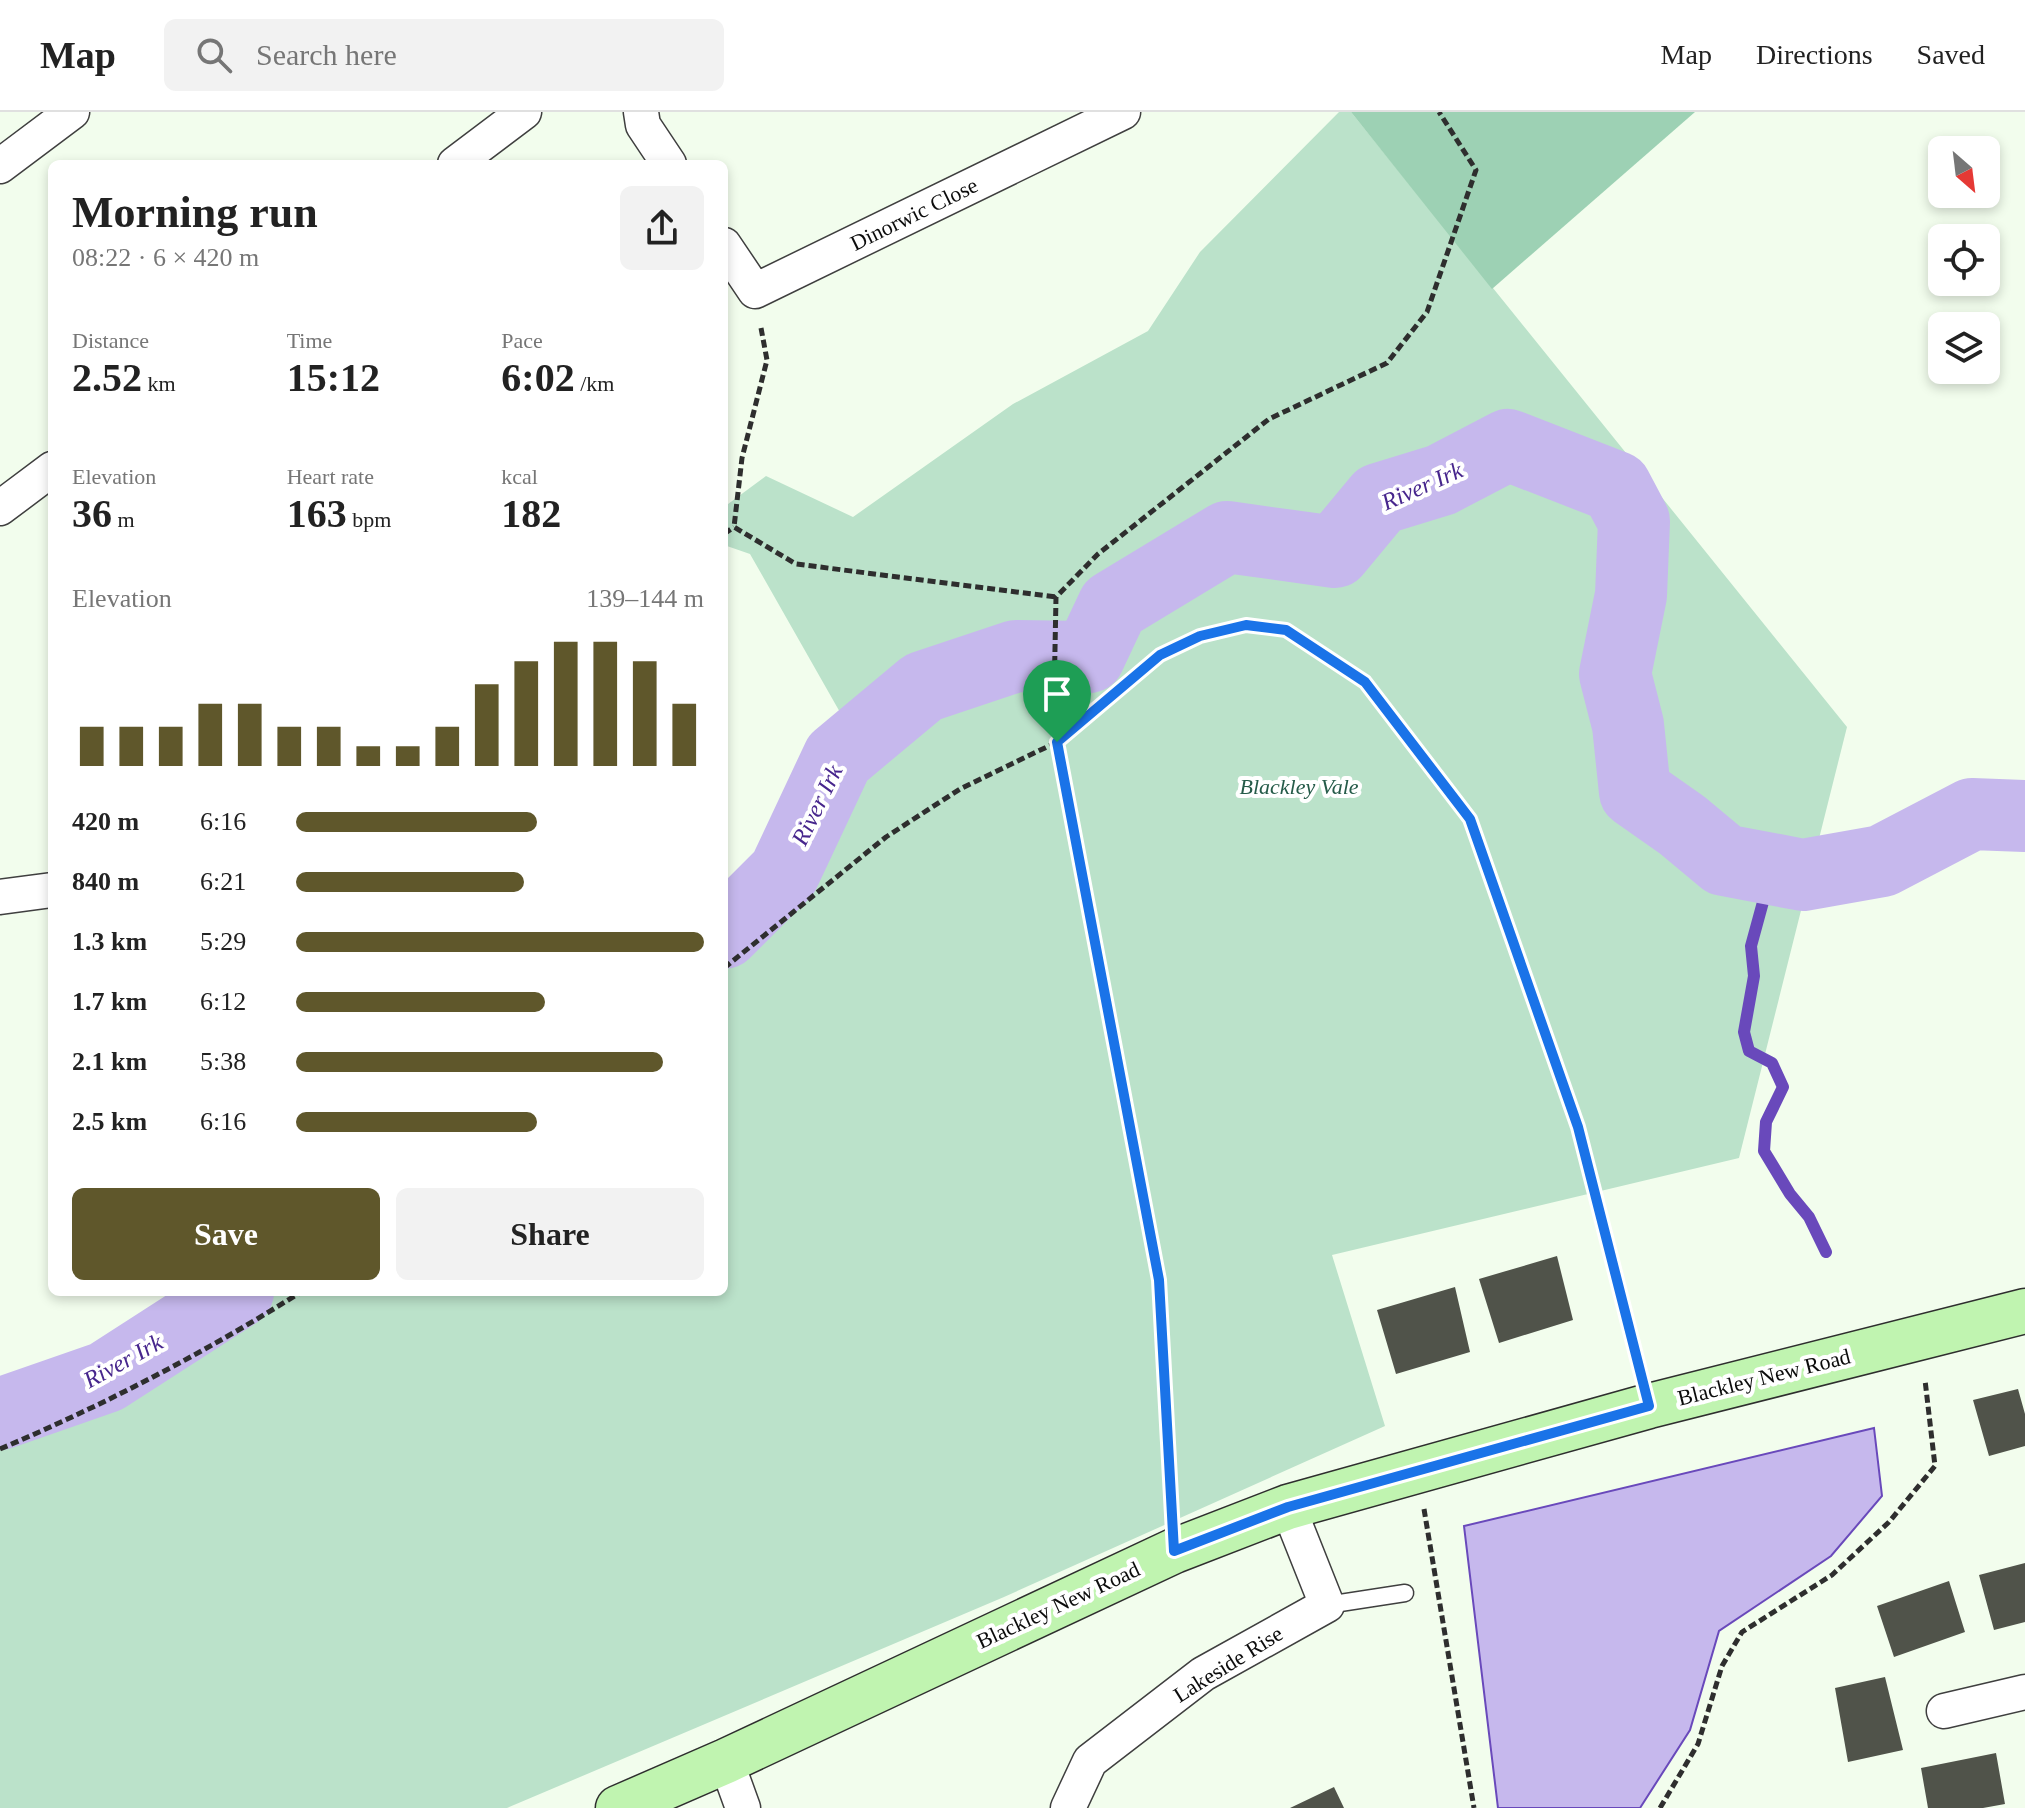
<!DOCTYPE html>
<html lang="en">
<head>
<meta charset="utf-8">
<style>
  body { margin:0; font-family:"Times New Roman",serif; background:#f2f2f2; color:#222; height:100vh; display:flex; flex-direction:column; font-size:30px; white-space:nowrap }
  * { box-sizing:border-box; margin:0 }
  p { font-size:26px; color:#767676 }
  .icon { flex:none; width:44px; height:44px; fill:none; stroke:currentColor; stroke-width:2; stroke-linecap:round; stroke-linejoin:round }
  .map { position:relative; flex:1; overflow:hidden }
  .details { position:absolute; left:48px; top:48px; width:680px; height:1136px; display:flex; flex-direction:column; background:#fff; border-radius:12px; box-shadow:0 4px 12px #0003 }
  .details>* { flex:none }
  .needle { width:52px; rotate:152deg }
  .fabs { position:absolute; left:1928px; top:24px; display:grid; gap:16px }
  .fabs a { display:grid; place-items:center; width:72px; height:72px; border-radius:12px; background:#fff; box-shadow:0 4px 12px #0003; font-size:40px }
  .pin { position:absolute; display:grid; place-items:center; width:68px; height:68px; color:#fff; margin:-82px -34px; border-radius:50% 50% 50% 0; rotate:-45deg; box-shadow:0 0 8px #0007 }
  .pin .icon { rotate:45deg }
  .round { display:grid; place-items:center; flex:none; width:84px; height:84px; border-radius:12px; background:#f2f2f2 }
  .head { display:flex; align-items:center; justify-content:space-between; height:136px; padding:0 24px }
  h1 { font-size:44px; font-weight:700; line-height:60px }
  .stats { display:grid; grid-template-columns:repeat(3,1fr); gap:12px; height:136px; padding:8px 24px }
  .stats div { display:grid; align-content:center }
  .stats b { font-size:40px; font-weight:700 }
  .stats small { font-size:22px; font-weight:400 }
  .stats p { font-size:22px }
  .chart { height:224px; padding:16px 24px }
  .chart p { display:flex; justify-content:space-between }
  .chart svg { width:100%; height:144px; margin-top:8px; stroke:#5f572b; stroke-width:6 }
  .button { display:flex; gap:16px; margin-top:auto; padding:16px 24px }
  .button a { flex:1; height:92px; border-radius:12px; background:#5f572b; color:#fff; font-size:32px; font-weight:700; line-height:92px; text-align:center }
  .button a+a { background:#f2f2f2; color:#222 }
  ul { padding:0 24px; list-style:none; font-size:26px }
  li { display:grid; grid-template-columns:128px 96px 1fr; align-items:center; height:60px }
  li i { height:20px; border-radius:10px; background:#5f572b }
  header { display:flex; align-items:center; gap:48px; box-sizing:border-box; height:112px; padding:0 40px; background:#fff; border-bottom:2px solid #e0e0e0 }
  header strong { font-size:38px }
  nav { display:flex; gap:44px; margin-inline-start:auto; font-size:28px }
  .search { width:560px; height:72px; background:#f2f2f2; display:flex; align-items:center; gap:20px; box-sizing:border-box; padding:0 28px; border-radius:12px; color:#767676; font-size:30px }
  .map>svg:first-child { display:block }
  .green { fill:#bbe2ca }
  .forest { fill:#9dd1b4 }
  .water { fill:#c6b8ed; stroke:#6949bb; stroke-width:2 }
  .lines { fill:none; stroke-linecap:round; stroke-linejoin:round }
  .stream { stroke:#6949bb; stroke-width:12 }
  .river { stroke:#c6b8ed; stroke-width:72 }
  .building { fill:#50534a }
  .lane-casing { stroke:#3f3f3f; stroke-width:19 }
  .street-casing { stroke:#3f3f3f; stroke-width:37 }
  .secondary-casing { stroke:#2e2e2e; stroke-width:47 }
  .path { stroke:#2e2e2e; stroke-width:5; stroke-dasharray:8 4; stroke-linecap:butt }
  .lane { stroke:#fff; stroke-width:16 }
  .street { stroke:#fff; stroke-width:34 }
  .secondary { stroke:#c0f4b0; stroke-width:44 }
  .route-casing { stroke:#fff; stroke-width:16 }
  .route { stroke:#1a73e8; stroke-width:10 }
  .labels { text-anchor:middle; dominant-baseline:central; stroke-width:8; stroke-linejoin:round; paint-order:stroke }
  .street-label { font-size:22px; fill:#0c0c0c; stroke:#fff }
  .park-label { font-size:22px; font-style:italic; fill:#255b49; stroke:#fff }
  .water-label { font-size:24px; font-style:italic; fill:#47268d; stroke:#fff }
</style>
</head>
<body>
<header>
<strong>Map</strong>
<div class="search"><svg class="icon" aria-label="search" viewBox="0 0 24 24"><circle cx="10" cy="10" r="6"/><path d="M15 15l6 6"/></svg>Search here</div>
<nav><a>Map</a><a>Directions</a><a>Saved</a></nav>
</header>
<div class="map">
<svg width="2025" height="1696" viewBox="0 0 2025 1696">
  <rect width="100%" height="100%" fill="#f2fded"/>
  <!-- green -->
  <path class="green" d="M1339 0H1351L1847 615 1739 1046 1332 1143 1385 1314 1004 1485 507 1696H0V1312L164 1240 252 1180H724V819L798 758 841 602 750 442 724 433V395L766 364 853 405 1013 292 1148 219 1200 140Z"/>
  <!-- forest -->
  <path class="forest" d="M1351 0H1695L1492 177Z"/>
  <!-- water -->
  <path class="water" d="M1874 1316 1882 1384 1831 1444 1719 1519 1690 1618 1640 1696H1498L1464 1414Z"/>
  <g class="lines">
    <!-- stream -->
    <path class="stream" d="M1772 757 1751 834 1754 864 1744 920 1749 939 1772 951 1783 975 1766 1010 1764 1039 1790 1082 1809 1105 1826 1140"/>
    <!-- river -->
    <path class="river" d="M724 821 784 761 838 646 923 575 1016 544 1089 545 1113 494 1227 425 1335 440 1379 387 1441 368 1508 333 1616 375 1634 409 1631 483 1615 562 1628 613 1635 680 1682 713 1724 748 1803 763 1882 749 1972 702 2025 704
      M0 1302 106 1265 238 1180"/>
  </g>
  <!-- building -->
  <path class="building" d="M1557 1144 1573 1208 1499 1231 1479 1167Z
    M1455 1175 1470 1240 1396 1262 1377 1198Z
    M2018 1277 2025 1302V1334L1989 1344 1973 1288Z
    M2025 1451V1510L1994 1518 1979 1463Z
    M1949 1469 1965 1520 1894 1545 1877 1494Z
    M1885 1565 1903 1638 1848 1650 1835 1576Z
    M1996 1641 2005 1692 1983 1696H1928L1921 1656Z
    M1334 1675 1344 1696H1290Z"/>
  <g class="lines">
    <defs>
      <path id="lane" d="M1327 1493 1405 1481"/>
      <path id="street" d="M641 0 643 13 669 52
        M455 52 524 0
        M0 54 72 0
        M724 133 755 179 1123 0
        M0 396 52 357
        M0 785 52 778
        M1944 1599 2025 1580
        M726 1649 743 1696
        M1068 1696 1090 1649 1203 1562 1327 1493 1288 1395"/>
      <path id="secondary" d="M618 1696 726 1649 1174 1439 1288 1395 1649 1294 2025 1199"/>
    </defs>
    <!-- lane casing -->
    <use href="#lane" class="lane-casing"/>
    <!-- street casing -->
    <use href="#street" class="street-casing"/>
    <!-- secondary casing -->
    <use href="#secondary" class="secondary-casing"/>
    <!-- path -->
    <path class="path" d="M761 216 767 248 742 346 734 415 796 452 1056 485
      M724 422 734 415
      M724 856 886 725 960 677 1057 630 1160 543 1200 524 1246 513 1286 518 1365 570 1470 707 1578 1015 1639 1255
      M0 1337C104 1293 206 1240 301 1180
      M1171 1394 1159 1168 1057 630 1054 588 1056 485 1098 442 1269 307 1387 251 1427 200 1476 58 1439 0
      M1424 1397 1474 1696
      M1660 1696 1698 1632 1722 1554 1742 1520 1832 1463 1889 1410 1935 1354 1925 1268"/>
    <!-- lane -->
    <use href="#lane" class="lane"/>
    <!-- street -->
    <use href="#street" class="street"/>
    <!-- secondary -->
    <use href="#secondary" class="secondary"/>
  </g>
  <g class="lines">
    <defs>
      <path id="route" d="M1246 513 1286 518 1365 570 1470 707 1578 1015 1649 1294 1288 1395 1174 1439 1159 1168 1057 630 1160 543 1200 524Z"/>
    </defs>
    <!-- route casing -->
    <use href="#route" class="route-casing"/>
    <!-- route -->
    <use href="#route" class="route"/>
  </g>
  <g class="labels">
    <!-- street labels -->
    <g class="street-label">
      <text transform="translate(914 102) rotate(-26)">Dinorwic Close</text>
      <text transform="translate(1764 1265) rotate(-14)">Blackley New Road</text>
      <text transform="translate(1058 1493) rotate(-25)">Blackley New Road</text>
      <text transform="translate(1228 1552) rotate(-32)">Lakeside Rise</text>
    </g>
    <!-- park labels -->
    <g class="park-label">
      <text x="1299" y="674">Blackley Vale</text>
    </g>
    <!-- water labels -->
    <g class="water-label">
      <text transform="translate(1422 374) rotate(-24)">River Irk</text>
      <text transform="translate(817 693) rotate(-64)">River Irk</text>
      <text transform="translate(123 1249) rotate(-29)">River Irk</text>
    </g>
  </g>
</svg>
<div class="fabs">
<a><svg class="needle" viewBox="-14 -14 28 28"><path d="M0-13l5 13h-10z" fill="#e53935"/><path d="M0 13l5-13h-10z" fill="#767676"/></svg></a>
<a><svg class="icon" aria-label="locate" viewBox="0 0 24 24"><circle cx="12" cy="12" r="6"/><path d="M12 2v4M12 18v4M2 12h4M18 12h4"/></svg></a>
<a><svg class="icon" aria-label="layers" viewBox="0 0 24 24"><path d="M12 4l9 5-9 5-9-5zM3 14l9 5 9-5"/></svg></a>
</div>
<div class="pin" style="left:1057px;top:630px;background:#1e9e55"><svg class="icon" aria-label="arrive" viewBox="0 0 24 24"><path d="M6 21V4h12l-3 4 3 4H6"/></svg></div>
<section class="details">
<div class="head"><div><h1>Morning run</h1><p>08:22 · 6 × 420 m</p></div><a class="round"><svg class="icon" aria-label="share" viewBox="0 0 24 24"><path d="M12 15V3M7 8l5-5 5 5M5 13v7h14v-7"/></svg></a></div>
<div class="stats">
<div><p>Distance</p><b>2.52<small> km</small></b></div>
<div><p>Time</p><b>15:12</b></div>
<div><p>Pace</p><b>6:02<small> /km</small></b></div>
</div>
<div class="stats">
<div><p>Elevation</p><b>36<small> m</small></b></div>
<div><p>Heart rate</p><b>163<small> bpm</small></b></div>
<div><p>kcal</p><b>182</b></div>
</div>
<div class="chart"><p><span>Elevation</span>139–144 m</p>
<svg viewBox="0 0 160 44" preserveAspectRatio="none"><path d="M5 44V32M15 44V32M25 44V32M35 44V25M45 44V25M55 44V32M65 44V32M75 44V38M85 44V38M95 44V32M105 44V19M115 44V12M125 44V6M135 44V6M145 44V12M155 44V25"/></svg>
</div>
<ul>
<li><b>420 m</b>6:16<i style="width:59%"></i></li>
<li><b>840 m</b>6:21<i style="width:56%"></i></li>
<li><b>1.3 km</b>5:29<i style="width:100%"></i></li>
<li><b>1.7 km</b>6:12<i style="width:61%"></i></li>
<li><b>2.1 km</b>5:38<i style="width:90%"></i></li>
<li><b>2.5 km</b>6:16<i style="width:59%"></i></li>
</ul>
<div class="button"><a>Save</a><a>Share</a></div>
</section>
</div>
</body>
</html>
